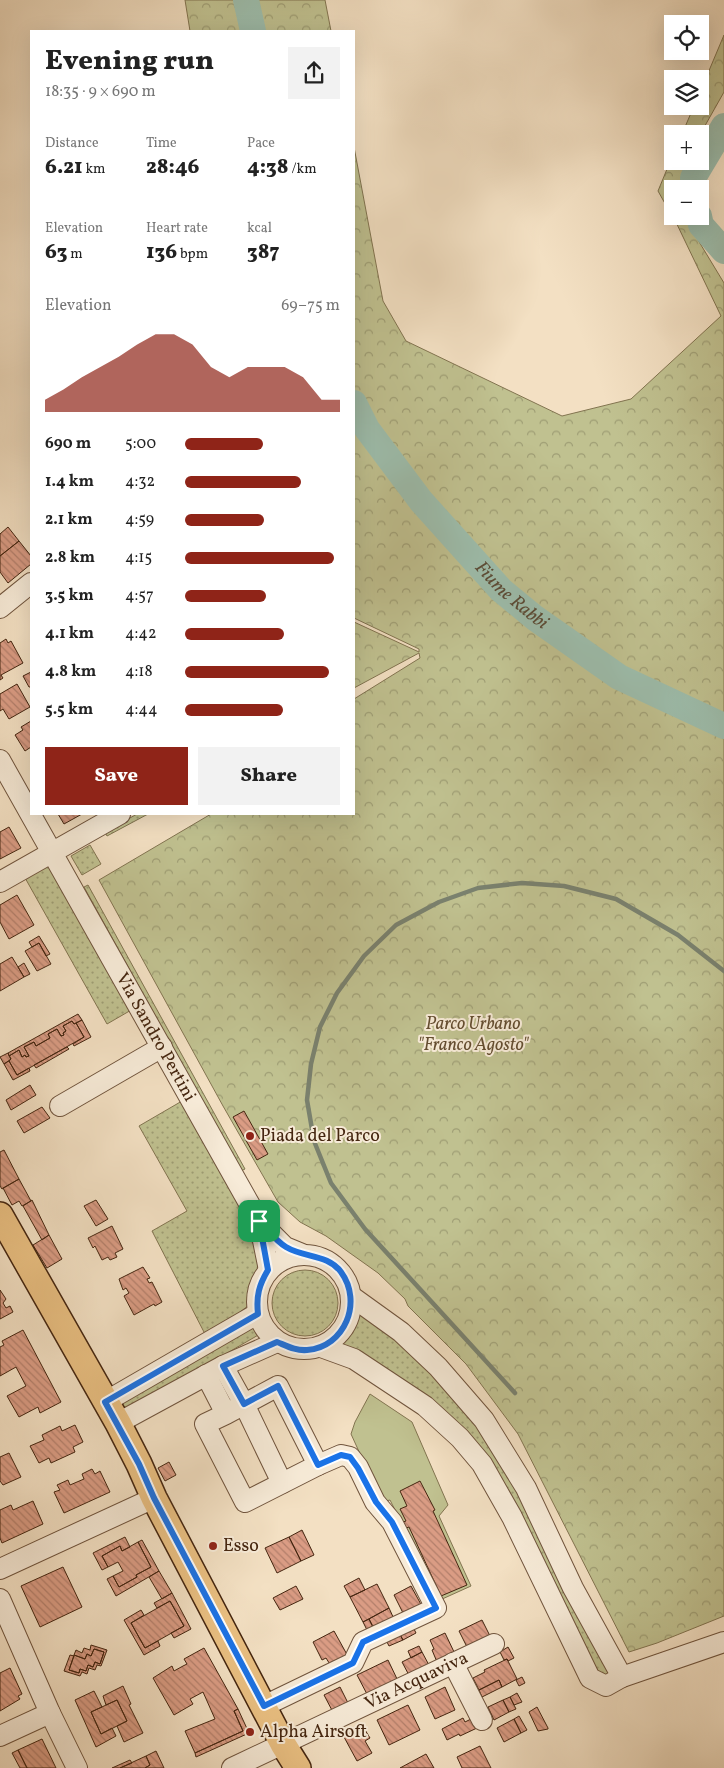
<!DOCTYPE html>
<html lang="en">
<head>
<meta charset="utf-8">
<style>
  body { margin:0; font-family:Vollkorn,serif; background:#f2f2f2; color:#222; height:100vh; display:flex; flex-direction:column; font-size:19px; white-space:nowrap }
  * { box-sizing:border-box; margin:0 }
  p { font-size:16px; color:#767676 }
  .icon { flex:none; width:28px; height:28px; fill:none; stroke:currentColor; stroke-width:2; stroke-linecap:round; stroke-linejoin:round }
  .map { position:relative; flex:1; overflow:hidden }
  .details { position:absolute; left:30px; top:30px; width:325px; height:785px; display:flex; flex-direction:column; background:#fff; border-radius:0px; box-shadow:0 5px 20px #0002 }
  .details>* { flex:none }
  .fabs { position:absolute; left:664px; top:15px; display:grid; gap:10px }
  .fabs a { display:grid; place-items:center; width:45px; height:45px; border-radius:0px; background:#fff; box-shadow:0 5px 20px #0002; font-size:25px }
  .pin { position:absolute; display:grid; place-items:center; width:42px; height:42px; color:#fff; margin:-21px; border-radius:10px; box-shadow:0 2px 8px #0006 }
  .round { display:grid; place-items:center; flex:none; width:52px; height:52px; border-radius:0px; background:#f2f2f2 }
  .head { display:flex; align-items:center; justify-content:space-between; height:85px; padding:0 15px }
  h1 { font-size:28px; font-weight:800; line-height:38px }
  .stats { display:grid; grid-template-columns:repeat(3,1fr); gap:8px; height:85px; padding:5px 15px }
  .stats div { display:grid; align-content:center }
  .stats b { font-size:21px; font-weight:800 }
  .stats small { font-size:14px; font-weight:400 }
  .stats p { font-size:14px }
  .chart { height:140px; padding:10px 15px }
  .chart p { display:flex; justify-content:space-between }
  .chart svg { width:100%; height:90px; margin-top:5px; fill:#8f2418; opacity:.7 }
  .cta { display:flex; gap:10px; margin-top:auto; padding:10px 15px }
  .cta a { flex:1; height:58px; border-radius:0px; background:#8f2418; color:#fff; font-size:20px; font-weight:800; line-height:58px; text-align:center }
  .cta a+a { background:#f2f2f2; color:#222 }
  ul { padding:0 15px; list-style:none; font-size:16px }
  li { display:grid; grid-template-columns:80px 60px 1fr; align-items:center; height:38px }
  li i { height:12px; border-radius:6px; background:#8f2418 }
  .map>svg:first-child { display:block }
  .grass { fill:url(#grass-dots); stroke:#827450 }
  .forest { fill:url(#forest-crowns); stroke:#827450 }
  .garden { fill:#c0c190; stroke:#827450 }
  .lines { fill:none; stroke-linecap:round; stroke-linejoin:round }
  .stream { stroke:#7a816e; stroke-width:4.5 }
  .river { stroke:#9dbead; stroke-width:26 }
  .building { fill:url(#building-back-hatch); stroke:#452610 }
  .minor-casing { stroke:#70543d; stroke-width:22 }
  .major-casing { stroke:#452610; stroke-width:28 }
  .minor { stroke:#f7ebd8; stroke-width:20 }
  .major { stroke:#eac082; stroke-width:25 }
  .route-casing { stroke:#fff; stroke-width:10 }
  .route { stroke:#1a73e8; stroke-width:6 }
  .poi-dot { fill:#8f2418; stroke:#f7ebd8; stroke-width:2 }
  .labels { text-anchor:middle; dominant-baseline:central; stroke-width:4; stroke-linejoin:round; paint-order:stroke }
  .park-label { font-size:18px; font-style:italic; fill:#644d30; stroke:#f7ebd8 }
  .street-label { font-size:18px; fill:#452610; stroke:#f7ebd8 }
  .poi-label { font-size:18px; fill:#452610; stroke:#f7ebd8; text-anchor:start }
  .water-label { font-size:19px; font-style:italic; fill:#5b4c37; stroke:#f7ebd8 }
</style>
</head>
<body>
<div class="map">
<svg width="724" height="1768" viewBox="0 0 724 1768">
  <defs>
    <pattern id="grass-dots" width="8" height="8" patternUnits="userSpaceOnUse" patternTransform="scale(1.25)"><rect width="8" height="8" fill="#c0c190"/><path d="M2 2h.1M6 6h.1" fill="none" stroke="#9e9d74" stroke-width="1.8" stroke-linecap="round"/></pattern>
    <pattern id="forest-crowns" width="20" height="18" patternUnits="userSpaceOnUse" patternTransform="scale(1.25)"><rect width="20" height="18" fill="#c0c190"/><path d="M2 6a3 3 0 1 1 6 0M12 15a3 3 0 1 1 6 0" fill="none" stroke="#9e9d74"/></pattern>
    <pattern id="building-back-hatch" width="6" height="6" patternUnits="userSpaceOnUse" patternTransform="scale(1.25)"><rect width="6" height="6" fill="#da9c84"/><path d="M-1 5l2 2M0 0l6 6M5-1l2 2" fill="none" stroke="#b37f6b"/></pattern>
  </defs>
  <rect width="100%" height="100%" fill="#f3e0c3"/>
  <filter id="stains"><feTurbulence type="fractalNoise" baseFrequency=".004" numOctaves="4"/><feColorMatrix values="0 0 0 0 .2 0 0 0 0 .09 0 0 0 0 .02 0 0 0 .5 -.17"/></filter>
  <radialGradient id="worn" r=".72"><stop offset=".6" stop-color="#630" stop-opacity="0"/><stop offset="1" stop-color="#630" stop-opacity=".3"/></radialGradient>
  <!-- grass -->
  <path class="grass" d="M137 814H148L107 836 105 832Z
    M90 845 101 864 82 875 71 856Z
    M46 864 52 865 133 1009 107 1024 24 876Z
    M88 885 245 1169 241 1171 84 887Z
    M182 1101 254 1231 260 1265 249 1305 226 1323 205 1334 152 1231 187 1211 139 1126Z
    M272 1303a33 33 0 1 1 66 0a33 33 0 1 1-66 0Z
    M355 1309 430 1364 500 1456 614 1677 602 1678 587 1659 479 1450 334 1346 352 1323Z
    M256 1326 262 1327 263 1331 260 1334 134 1407H121L126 1400Z"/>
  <!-- forest -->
  <path class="forest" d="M185 0H325L331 31H190Z
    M724 35V92L702 131 700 189H672V216L658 191 672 157V161H700V134H682L694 106H700V92Z
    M354 147 383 301 406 341 562 416 631 399 721 316 673 216H699L698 240 724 283V1616L657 1643 629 1652 518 1434 466 1364 408 1306 405 1299 378 1273 326 1236 300 1222 278 1202 223 1106 99 880 211 814H354V699L420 658 419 653 354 688V622L419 652V649L354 618Z"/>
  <!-- garden -->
  <path class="garden" d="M370 1394 412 1422 448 1505 439 1516 471 1586 440 1600 390 1500 382 1502 351 1434 355 1422Z"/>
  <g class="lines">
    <!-- stream -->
    <path class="stream" d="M515 1393 365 1229 331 1183 314 1141 307 1100 311 1064 320 1027 337 993 364 956 396 925 439 902 478 888 522 883 564 886 616 899 678 935 724 971"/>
    <!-- river -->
    <g class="river">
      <path d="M246 0 253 31"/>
      <path d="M695 189 693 178 724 126"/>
      <path d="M699 216 701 225 724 251"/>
      <path id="s1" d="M354 403 367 429 421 501 501 590 535 618 619 677 724 726"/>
    </g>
  </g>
  <!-- building -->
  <path class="building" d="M8 527 19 541 0 556V534Z
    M19 541 31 556V564L8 583 0 572V556Z
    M6 639 8 643 11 641 23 663 1 675 3 678 0 680V643Z
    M31 672V687H29L23 676Z
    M17 684 30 707 9 719 3 709 0 711V694Z
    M31 721V747L25 751 15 735 23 730 21 727Z
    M58 814H82L64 824Z
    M9 827 21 848 0 859V832Z
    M17 895 34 925 9 939 0 922V905Z
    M39 936 50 954 46 956 39 943 32 947 29 942Z
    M39 943 51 964 37 971 25 951Z
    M12 957 24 977 0 991V964Z
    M24 963 30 974 24 977 18 967Z
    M78 1014 82 1020 74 1024 72 1021 63 1026 66 1031 63 1033 64 1035 61 1036 57 1029 48 1034 50 1038 36 1046 34 1042 24 1047 29 1056 26 1057 25 1055 22 1057 19 1050 9 1056 8 1053Z
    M82 1020 91 1037 74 1046 73 1044 84 1037 76 1023Z
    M72 1021 74 1024 76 1023 84 1037 17 1075 9 1061 11 1059 9 1056 19 1050 22 1057 25 1055 26 1057 29 1056 24 1047 34 1042 36 1046 50 1038 48 1034 57 1029 61 1036 64 1035 63 1033 66 1031 63 1026Z
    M67 1047 69 1049 36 1068 34 1065Z
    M8 1053 11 1059 4 1064 0 1057Z
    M9 1061 17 1075 29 1068 30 1071 13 1080 4 1064Z
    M30 1085 36 1095 11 1110 6 1100Z
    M42 1107 50 1118 24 1133 17 1121Z
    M244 1111 268 1154 257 1160 233 1117Z
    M4 1150 19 1179 2 1189 0 1186V1152Z
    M19 1179 31 1201 22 1206 19 1201 12 1205 3 1188Z
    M32 1200 49 1235 42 1240 23 1206Z
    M96 1200 108 1219 96 1226 84 1206Z
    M112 1226 123 1249 115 1253 117 1257 110 1260 108 1257 102 1260 95 1246 93 1248 88 1238Z
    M49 1235 62 1259 47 1268 33 1245Z
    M143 1267 150 1278 147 1279 149 1283 152 1282 162 1302 155 1306 154 1304 134 1315 124 1296 129 1293 126 1288 123 1290 119 1279Z
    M0 1290 6 1299 3 1303 6 1308 10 1306 13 1312 0 1319Z
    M23 1330 61 1402 40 1413 38 1407 19 1417 7 1396 26 1386 16 1367 0 1376V1347L4 1345 2 1341Z
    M75 1425 83 1442 73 1447 75 1452 51 1463 49 1458 39 1463 30 1446 44 1440 42 1435 60 1426 62 1431Z
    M9 1453 21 1477 3 1485 0 1481V1457Z
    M169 1462 176 1475 165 1481 158 1468Z
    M92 1469 95 1474 100 1471 110 1492 64 1513 54 1492 60 1490 57 1485 68 1480 70 1485 84 1479 82 1474Z
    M420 1481 435 1510 433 1511 467 1585 441 1596 409 1527 406 1528 403 1522 406 1521 400 1509 407 1506 400 1491Z
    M33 1501 43 1524 2 1543 0 1538V1510L11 1505 13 1510Z
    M302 1530 314 1555 301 1561 289 1537Z
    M125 1537 130 1547 122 1551 120 1546 102 1556 108 1567 102 1570 93 1553Z
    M289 1537 301 1561 277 1573 265 1548Z
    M142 1540 159 1571 116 1596 107 1579 113 1576 119 1587 137 1577 136 1575 151 1567 138 1542Z
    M138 1542 151 1567 136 1575 137 1577 119 1587 113 1576 123 1571 118 1562 108 1567 102 1556 120 1546 122 1551Z
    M63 1567 82 1607 40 1627 21 1586Z
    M159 1571 172 1593 162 1599 149 1577Z
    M359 1578 365 1590 350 1597 344 1586Z
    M377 1584 389 1608 363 1622 350 1597Z
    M296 1586 303 1599 280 1610 273 1598Z
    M411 1586 424 1610 406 1619 394 1595Z
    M172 1593 191 1629 174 1638 171 1633 184 1626 170 1601 157 1608 154 1603Z
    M170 1601 184 1626 145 1648 131 1623Z
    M389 1608 394 1619 374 1629 369 1619Z
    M141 1610 144 1615 131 1623 145 1648 158 1641 160 1646 144 1655 124 1620Z
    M369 1619 374 1629 368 1632 363 1622Z
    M482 1620 492 1640 469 1651 459 1631Z
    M412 1625 416 1633 403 1640 398 1631Z
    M334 1631 350 1660 333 1669 326 1658 322 1660 313 1642Z
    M398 1631 403 1640 389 1646 385 1638Z
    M445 1633 455 1654 437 1662 432 1650 434 1649 430 1640Z
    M91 1645 107 1650 101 1666 97 1665 95 1670 89 1668 87 1674 82 1672 80 1676 64 1671 70 1655 74 1656 69 1670 79 1673 80 1669 86 1671 88 1665 93 1667 95 1662 100 1664 104 1652 94 1649 91 1656 87 1654 85 1659 74 1655 76 1650 82 1653 84 1648 90 1650Z
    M419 1646 422 1652 411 1658 408 1651Z
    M508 1647 514 1658 508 1661 507 1659 504 1660 500 1652Z
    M204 1648 238 1709 234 1711 243 1731 195 1753 185 1731 215 1719 203 1692 190 1699 193 1704 174 1715 153 1678 172 1666 174 1671 183 1666 187 1664 184 1659Z
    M94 1649 104 1652 100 1664 95 1662 93 1667 88 1665 86 1671 80 1669 79 1673 69 1670 74 1655 85 1659 87 1654 91 1656Z
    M422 1652 430 1667 411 1679 402 1662Z
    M507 1659 517 1679 502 1687 499 1680 479 1690 473 1678 485 1672 484 1670Z
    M388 1660 398 1681 368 1696 357 1675Z
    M10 1668 22 1694 18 1696 20 1699 0 1711V1673Z
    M522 1677 525 1683 519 1686 516 1680Z
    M499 1680 502 1687 482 1697 479 1690Z
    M123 1686 131 1704 129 1705 143 1733 124 1742 117 1726 127 1721 117 1700 106 1705 103 1696Z
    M340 1687 351 1709 335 1716 324 1695Z
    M445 1687 455 1710 435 1719 425 1697Z
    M94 1691 102 1707 91 1712 101 1734 112 1728 116 1736 96 1747 75 1700Z
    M517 1693 522 1702 514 1705 510 1697Z
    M510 1697 516 1709 509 1712 503 1700Z
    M117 1700 127 1721 101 1734 91 1712Z
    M503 1700 509 1712 494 1720 488 1707Z
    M408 1705 420 1730 389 1745 377 1720Z
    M537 1707 548 1728V1729L538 1731 529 1712Z
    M238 1709 249 1733 196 1757 195 1753 243 1731 234 1711Z
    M519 1716 527 1730 521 1733 514 1719Z
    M463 1718 465 1722 473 1718 477 1728 460 1736 459 1734 447 1740 442 1729Z
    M514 1719 521 1733 504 1742 497 1728Z
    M362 1725 370 1738 365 1741 372 1753 357 1761 344 1737Z
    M42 1739 56 1768H27L18 1750Z
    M480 1746 491 1768H462L457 1757Z
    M18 1750 27 1768H20L12 1753Z
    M156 1751 164 1768H145L150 1765 146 1756Z
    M426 1754 434 1768H400Z
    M146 1756 150 1765 145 1768H120Z
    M130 1760 132 1763 120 1768H112Z"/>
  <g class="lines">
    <defs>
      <g id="minor">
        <path d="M0 608 31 583"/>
        <path id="s2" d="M0 760 259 1221 285 1247 302 1254"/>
        <path d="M0 882 120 814"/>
        <path d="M60 1106 162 1047"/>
        <path d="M259 1221 269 1270"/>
        <circle cx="304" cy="1302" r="47"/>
        <path d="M351 1296 401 1332 438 1367 484 1420 526 1488 573 1588 622 1677"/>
        <path d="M321 1347 354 1359 425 1406 460 1438 482 1464 512 1517 590 1678 606 1686 622 1677 724 1642"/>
        <path d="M223 1366 244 1404 282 1483"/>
        <path d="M206 1375 226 1414 205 1424 245 1502 318 1465 278 1386 226 1414"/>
        <path d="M105 1402 257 1314"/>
        <path d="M118 1423 223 1366 277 1342"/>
        <path d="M0 1569 154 1498"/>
        <path d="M0 1599 50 1713 77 1768"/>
        <path d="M453 1663 482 1720"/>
        <path d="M264 1706 353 1663 363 1642 436 1608 392 1522 375 1502 358 1467 350 1457 341 1455 318 1465"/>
        <path d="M0 1736 50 1713"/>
        <path id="s3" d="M232 1768 494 1644"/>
      </g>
      <path id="major" d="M0 1215 118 1423 139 1464 154 1498 283 1744 298 1768"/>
    </defs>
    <!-- minor casing -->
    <use href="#minor" class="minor-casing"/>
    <!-- major casing -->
    <use href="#major" class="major-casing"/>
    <!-- minor -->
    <use href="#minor" class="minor"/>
    <!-- major -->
    <use href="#major" class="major"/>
  </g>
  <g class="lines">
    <defs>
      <path id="route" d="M259 1221C267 1229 276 1241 286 1247 304 1258 328 1254 341 1272 363 1302 345 1347 307 1350 296 1351 287 1346 277 1342L223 1366 244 1404 278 1386 318 1465 341 1455 350 1457 358 1468 376 1502 392 1522 436 1608 363 1642 353 1663 264 1706 154 1498 139 1464 105 1402 258 1314C256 1296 259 1285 268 1270Z"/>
    </defs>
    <!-- route casing -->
    <use href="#route" class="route-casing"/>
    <!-- route -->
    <use href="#route" class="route"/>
  </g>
  <!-- markers -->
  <g class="poi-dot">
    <circle cx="250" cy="1136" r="5"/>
    <circle cx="213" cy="1546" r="5"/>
    <circle cx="250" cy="1732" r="5"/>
  </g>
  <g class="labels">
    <!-- park labels -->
    <g class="park-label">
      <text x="473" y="1024">Parco Urbano<tspan x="473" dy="21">"Franco Agosto"</tspan></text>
    </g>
    <!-- street labels -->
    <g class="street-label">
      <text stroke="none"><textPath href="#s2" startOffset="318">Via Sandro Pertini</textPath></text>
      <text stroke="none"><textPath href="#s3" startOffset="204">Via Acquaviva</textPath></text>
    </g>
    <!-- poi labels -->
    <g class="poi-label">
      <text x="260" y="1136">Piada del Parco</text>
      <text x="223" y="1546">Esso</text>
      <text x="260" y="1732">Alpha Airsoft</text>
    </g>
    <!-- water labels -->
    <g class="water-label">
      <text stroke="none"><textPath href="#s1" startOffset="250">Fiume Rabbi</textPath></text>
    </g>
  </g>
  <rect width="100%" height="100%" filter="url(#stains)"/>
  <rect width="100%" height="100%" fill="url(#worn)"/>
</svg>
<div class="fabs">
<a><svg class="icon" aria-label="locate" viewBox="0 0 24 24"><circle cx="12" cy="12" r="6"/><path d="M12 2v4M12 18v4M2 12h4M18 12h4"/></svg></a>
<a><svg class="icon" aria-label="layers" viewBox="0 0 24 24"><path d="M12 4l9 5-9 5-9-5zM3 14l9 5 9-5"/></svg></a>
<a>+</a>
<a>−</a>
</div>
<div class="pin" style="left:259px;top:1221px;background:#1e9e55"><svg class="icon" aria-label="arrive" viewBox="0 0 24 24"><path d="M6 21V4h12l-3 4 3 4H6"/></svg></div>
<section class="details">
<div class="head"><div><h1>Evening run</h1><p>18:35 · 9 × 690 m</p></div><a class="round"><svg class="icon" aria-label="share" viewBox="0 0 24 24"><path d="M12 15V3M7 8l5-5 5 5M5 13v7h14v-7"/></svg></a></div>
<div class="stats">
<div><p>Distance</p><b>6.21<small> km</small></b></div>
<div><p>Time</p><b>28:46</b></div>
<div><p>Pace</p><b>4:38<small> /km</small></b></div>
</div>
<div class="stats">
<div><p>Elevation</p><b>63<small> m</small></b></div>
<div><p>Heart rate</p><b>136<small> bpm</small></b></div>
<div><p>kcal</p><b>387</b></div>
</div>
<div class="chart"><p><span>Elevation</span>69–75 m</p>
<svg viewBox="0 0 160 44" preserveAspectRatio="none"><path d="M0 44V38L10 33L20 27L30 22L40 17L50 11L60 6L70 6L80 11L90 22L100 27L110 22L120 22L130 22L140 27L150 38L160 38V44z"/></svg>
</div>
<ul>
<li><b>690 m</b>5:00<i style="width:50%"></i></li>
<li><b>1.4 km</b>4:32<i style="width:75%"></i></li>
<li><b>2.1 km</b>4:59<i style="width:51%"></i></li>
<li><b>2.8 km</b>4:15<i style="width:96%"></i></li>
<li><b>3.5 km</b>4:57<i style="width:52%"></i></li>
<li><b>4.1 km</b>4:42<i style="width:64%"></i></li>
<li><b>4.8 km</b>4:18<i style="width:93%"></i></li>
<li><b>5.5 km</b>4:44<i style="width:63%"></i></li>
</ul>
<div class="cta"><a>Save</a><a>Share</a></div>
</section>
</div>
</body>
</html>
